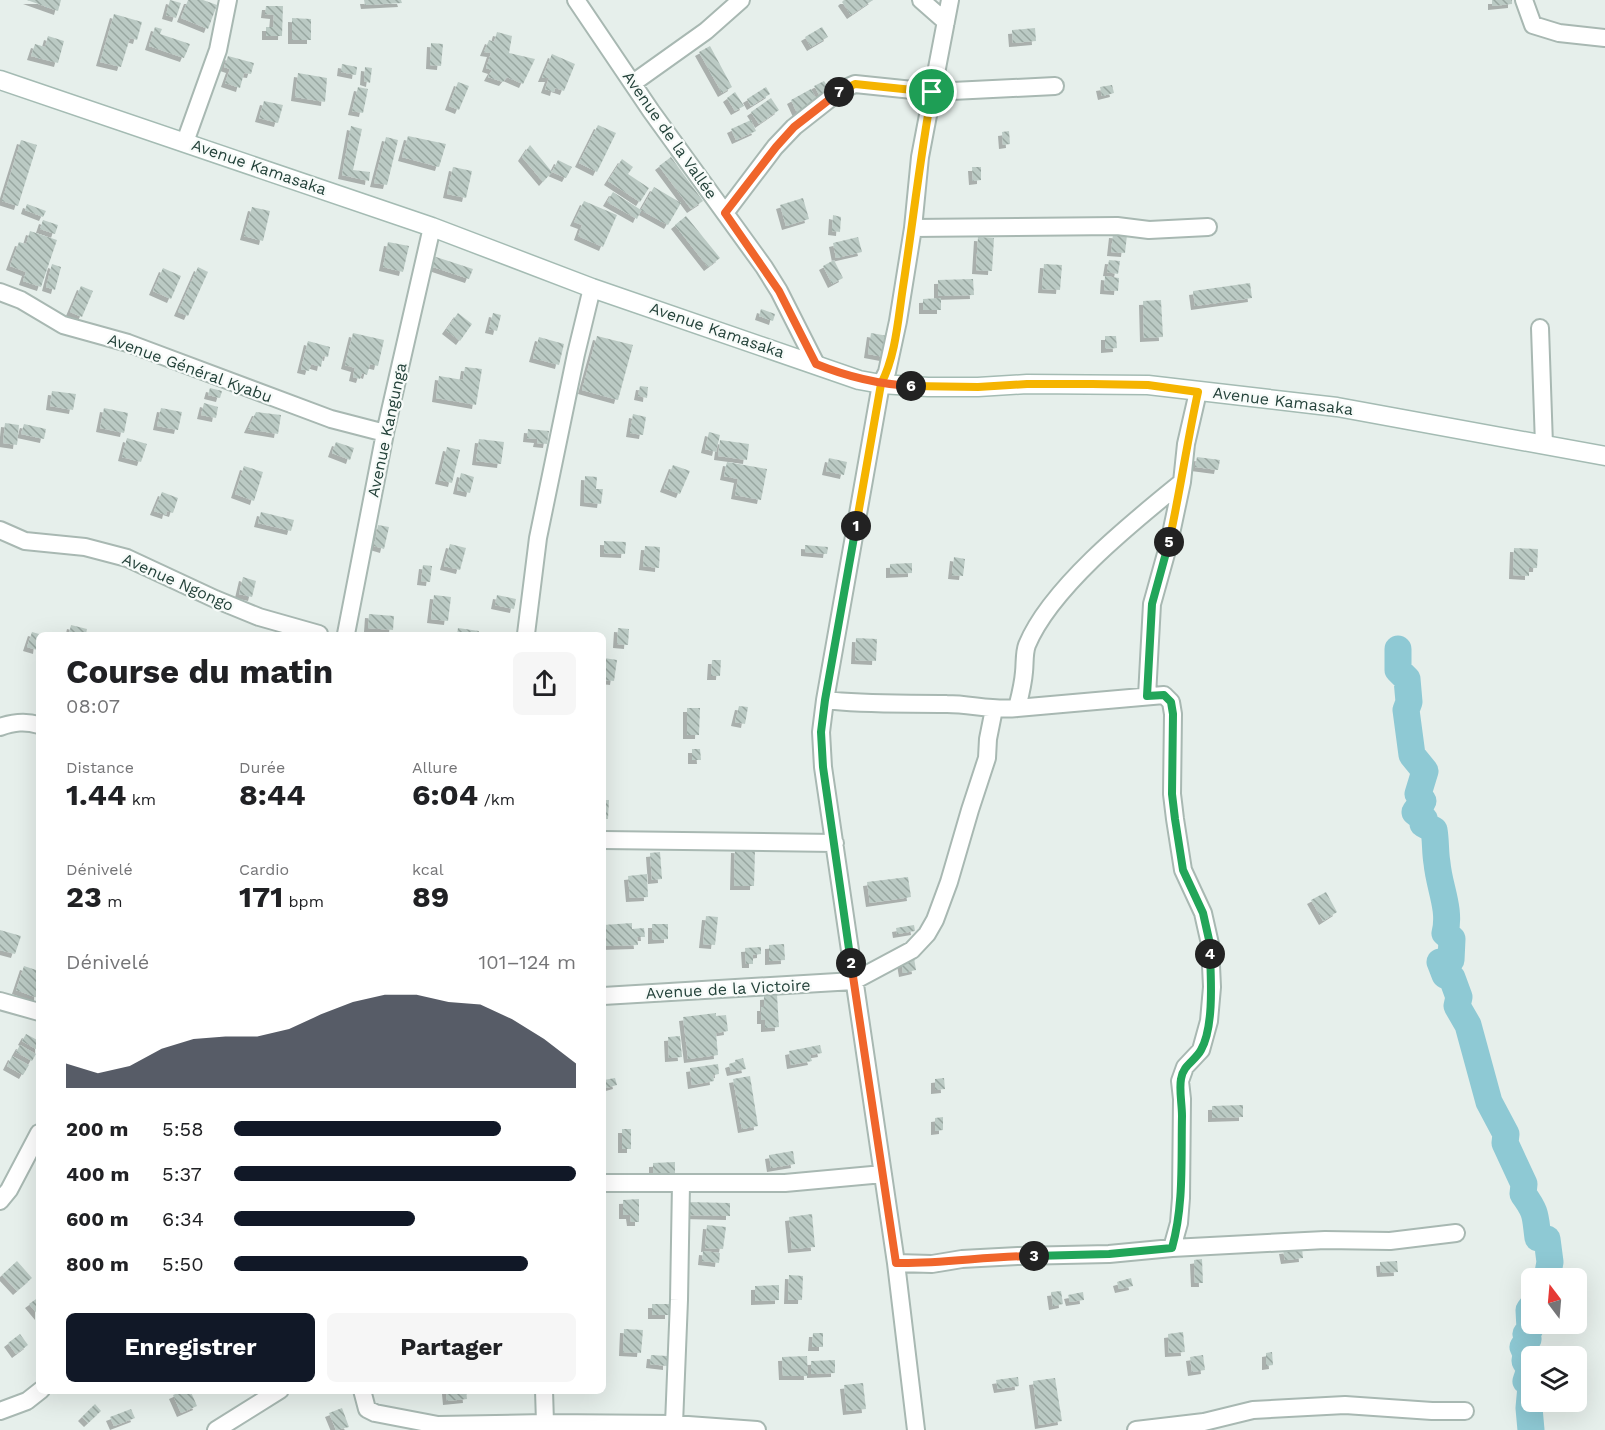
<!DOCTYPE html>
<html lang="fr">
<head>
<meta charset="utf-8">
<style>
  body { margin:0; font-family:"Work Sans",sans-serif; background:#f6f6f6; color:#202124; height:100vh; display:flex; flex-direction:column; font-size:22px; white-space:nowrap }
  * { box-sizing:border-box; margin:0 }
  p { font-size:20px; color:#757577 }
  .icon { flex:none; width:33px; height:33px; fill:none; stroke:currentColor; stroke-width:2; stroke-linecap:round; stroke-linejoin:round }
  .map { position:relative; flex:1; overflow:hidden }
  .details { position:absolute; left:36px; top:632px; width:570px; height:762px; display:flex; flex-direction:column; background:#fff; border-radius:9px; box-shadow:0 6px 24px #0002 }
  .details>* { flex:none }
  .needle { width:39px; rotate:344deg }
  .fabs { position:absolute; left:1521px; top:1268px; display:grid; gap:12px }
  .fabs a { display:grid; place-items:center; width:66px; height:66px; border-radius:9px; background:#fff; box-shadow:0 6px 24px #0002; font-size:30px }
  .pin { position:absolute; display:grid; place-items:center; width:51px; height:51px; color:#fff; margin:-26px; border:3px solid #fff; border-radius:50%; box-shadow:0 2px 6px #0007 }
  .km { position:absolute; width:30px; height:30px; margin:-15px; border-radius:50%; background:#222; color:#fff; font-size:16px; line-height:30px; text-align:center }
  .round { display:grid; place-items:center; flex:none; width:63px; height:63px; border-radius:9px; background:#f6f6f6 }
  .overview { display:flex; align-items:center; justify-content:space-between; height:102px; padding:0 30px }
  h1 { font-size:33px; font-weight:700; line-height:45px }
  .metrics { display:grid; grid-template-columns:repeat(3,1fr); gap:9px; height:102px; padding:6px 30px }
  .metrics div { display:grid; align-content:center }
  .metrics b { font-size:30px; font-weight:700 }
  .metrics small { font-size:16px; font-weight:400 }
  .metrics p { font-size:16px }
  .chart { height:168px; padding:12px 30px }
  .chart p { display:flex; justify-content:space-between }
  .chart svg { width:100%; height:108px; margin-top:6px; fill:#111827; opacity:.7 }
  .button { display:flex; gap:12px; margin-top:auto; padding:12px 30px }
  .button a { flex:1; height:69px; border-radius:9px; background:#111827; color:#fff; font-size:24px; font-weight:700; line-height:69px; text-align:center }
  .button a+a { background:#f6f6f6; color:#202124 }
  ul { padding:0 30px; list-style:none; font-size:20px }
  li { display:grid; grid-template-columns:96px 72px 1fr; align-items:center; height:45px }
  li i { height:15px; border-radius:8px; background:#111827 }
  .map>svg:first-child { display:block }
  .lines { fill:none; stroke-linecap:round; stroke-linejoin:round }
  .river { stroke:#8ec9d4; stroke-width:27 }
  .building { fill:url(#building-back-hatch); filter:url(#shadow) }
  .street-casing { stroke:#a8b8b2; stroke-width:20 }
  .secondary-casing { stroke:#a4bbb3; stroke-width:21 }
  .street { stroke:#fff; stroke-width:16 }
  .secondary { stroke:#fff; stroke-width:18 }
  .split-1-casing { stroke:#fff; stroke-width:12 }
  .split-2-casing { stroke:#fff; stroke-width:12 }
  .split-3-casing { stroke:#fff; stroke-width:12 }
  .split-4-casing { stroke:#fff; stroke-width:12 }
  .split-5-casing { stroke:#fff; stroke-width:12 }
  .split-6-casing { stroke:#fff; stroke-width:12 }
  .split-7-casing { stroke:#fff; stroke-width:12 }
  .split-8-casing { stroke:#fff; stroke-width:12 }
  .split-1 { stroke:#f5b400; stroke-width:8 }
  .split-2 { stroke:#22a559; stroke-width:8 }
  .split-3 { stroke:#f0652b; stroke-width:8 }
  .split-4 { stroke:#22a559; stroke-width:8 }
  .split-5 { stroke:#22a559; stroke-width:8 }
  .split-6 { stroke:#f5b400; stroke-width:8 }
  .split-7 { stroke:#f0652b; stroke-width:8 }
  .split-8 { stroke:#f5b400; stroke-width:8 }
  .labels { text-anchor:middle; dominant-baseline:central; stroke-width:4.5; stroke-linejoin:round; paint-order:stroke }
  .street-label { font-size:16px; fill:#24423a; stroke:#f7fbf9 }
</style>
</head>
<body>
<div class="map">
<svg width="1605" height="1430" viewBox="0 0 1605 1430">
  <defs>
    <pattern id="building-back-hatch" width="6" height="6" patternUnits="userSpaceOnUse" patternTransform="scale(1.5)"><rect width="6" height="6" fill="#bbcac4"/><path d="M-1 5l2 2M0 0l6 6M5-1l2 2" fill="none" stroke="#98a6a0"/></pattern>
    <filter id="shadow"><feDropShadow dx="-4" dy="4" stdDeviation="0" flood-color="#0004"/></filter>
  </defs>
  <rect width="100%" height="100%" fill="#e6efeb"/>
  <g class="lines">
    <!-- river -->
    <path class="river" d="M1398 649V670L1407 679 1409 702 1406 710 1412 755 1425 771 1418 794 1423 801 1415 812 1424 819 1423 824 1434 830C1436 841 1435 852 1437 863 1439 887 1451 909 1445 933L1452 939 1451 960 1440 962 1445 975 1452 978 1459 997 1457 1006 1468 1025 1489 1102 1506 1134 1505 1143 1524 1184 1523 1194C1537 1213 1535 1216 1538 1238L1547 1239 1550 1262 1547 1278
      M1531 1430 1529 1408 1531 1386 1526 1381 1530 1369 1525 1361 1526 1354 1523 1347 1528 1339 1526 1334 1530 1329 1529 1310 1532 1306"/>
  </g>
  <!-- building -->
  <path class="building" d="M27 0H61L58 11Z
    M170 0 181 3 176 18 166 15Z
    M188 0H203L217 5 208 29 181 18Z
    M364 0H401L402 3 365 5Z
    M844 0H873L851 15 842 2Z
    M1492 0H1512V4L1492 6Z
    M266 6H283L282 36H266V27H273L274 15 265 14Z
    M114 14 142 22 137 40 130 38 121 67 100 62Z
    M292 18 311 19V40H292Z
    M155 27 162 29 160 34 190 44 184 58 149 46Z
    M822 27 828 37 811 47 805 37Z
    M1035 28 1036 41 1013 43 1012 30Z
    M497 32 512 36 509 53 535 59 523 84 507 77 503 82 488 77 492 70 486 68 491 53 484 52 489 40 494 42Z
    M48 36 64 41 58 63 31 56 35 44 45 47Z
    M431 43 443 44 441 66 430 65Z
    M710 46 732 87 722 93 699 52Z
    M552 54 575 64 564 91 555 88 554 92 545 89 549 78H542Z
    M228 56 254 63 251 74 244 73 240 88 225 83 230 69 224 67Z
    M342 64 357 67 356 75 341 72Z
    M365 67 372 68 370 83 364 81Z
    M298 73 327 78 325 102 295 97Z
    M824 81 830 90 820 96 814 86Z
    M458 82 469 86 459 110 449 106Z
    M1112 85 1114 93 1102 96 1100 87Z
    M358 87 368 89 363 113 352 111Z
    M766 87 770 94 751 106 747 99Z
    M811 89 818 102 797 113 791 100Z
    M735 92 744 106 735 111 727 98Z
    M771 98 779 110 759 124 751 112Z
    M264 101 283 105 278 123 259 118Z
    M751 120 756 131 736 140 731 129Z
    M598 125 616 133 597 172 579 163Z
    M351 126 362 129 353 170 370 172 369 181 342 175Z
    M1009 131 1010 144 1003 145 1002 132Z
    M408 136 446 144 439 167 402 157Z
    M386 137 398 140 387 185 374 183Z
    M21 140 37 145 18 206 2 201Z
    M530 145 552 172 558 160 572 167 566 178 552 172 543 182 522 157Z
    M671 157 703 201 691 209 659 166Z
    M622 159 633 167 628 174 649 188 640 202 608 181Z
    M453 167 472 171 466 198 447 194Z
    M972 167H981V180L973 181Z
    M654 187 681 203 668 225 641 210Z
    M613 192 641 210 637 219 607 202Z
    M803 198 809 219 786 226 780 205Z
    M584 201 617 215 603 247 578 236 582 225 574 222Z
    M27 204 46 211 43 217 25 210Z
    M252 207 270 211 263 241 244 236Z
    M833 215 841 217 840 232 832 231Z
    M686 216 720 258 708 267 675 225Z
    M43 220 58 225 55 234 40 229Z
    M30 231 57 240 41 287 23 281 26 272 10 266 19 242 26 244Z
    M1113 234 1127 235 1125 253 1111 252Z
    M858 237 862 252 836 258 833 243Z
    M978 237 994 238 992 271 976 270Z
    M388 242 409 246 403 272 383 267Z
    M433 256 473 269 469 279 430 266Z
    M834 260 843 278 832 284 823 266Z
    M1109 260 1120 261 1118 274 1107 272Z
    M52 264 61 267 55 290 46 287Z
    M1044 264 1062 265 1060 290 1042 289Z
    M198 267 208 272 188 316 178 312Z
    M163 268 181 276 171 299 153 291Z
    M1105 276 1119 278 1118 291 1104 290Z
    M973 279 974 295 938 296V280Z
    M1250 283 1252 298 1195 306 1193 291Z
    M81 286 93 291 82 317 70 312Z
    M941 298V310H923V299Z
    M1161 300 1163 337 1144 338 1143 301Z
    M761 309 775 314 773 321 759 316Z
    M458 313 472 324 460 341 446 330Z
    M493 313 501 315 497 331 489 329Z
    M353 333 384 340 378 366 370 364 367 375 362 373 360 379 353 377 355 368 345 365Z
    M871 333 888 336 884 357 868 354Z
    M597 336 633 345 618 400 582 390Z
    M1105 336H1116L1117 348 1105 349Z
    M539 337 564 344 559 365 533 358Z
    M308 341 330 347 328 357 323 356 321 367 311 364 309 371 301 369Z
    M465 367 482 369 476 405 436 398 439 376 463 380Z
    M640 386 648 387 647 398 638 396Z
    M210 388 222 391 220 398 208 395Z
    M52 391 76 394 73 410 50 406Z
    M204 403 218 407 216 418 201 415Z
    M104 408 128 413 124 433 100 428Z
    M161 408 182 412 178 430 157 426Z
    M256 412 281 415 278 434 248 429Z
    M633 414 646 417 643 435 630 433Z
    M5 423 19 425 17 445 3 443Z
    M24 424 46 429 44 439 21 434Z
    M528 429 549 431 547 444 537 443 538 439 527 438Z
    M709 432 720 435 716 452 705 449Z
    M127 438 147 444 141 462 122 457Z
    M479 439 504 442 501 464 476 461Z
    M720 440 749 444 747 460 718 456Z
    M336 442 354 448 350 460 332 453Z
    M447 447 460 450 452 483 439 480Z
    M1197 457 1220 460 1218 470 1195 467Z
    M829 458 847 462 844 475 826 471Z
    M727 462 767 469 761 500 735 495 738 479 724 476Z
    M673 465 690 471 680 494 664 488Z
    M244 466 263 472 254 501 235 494Z
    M461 473 474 477 470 493 457 490Z
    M585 476 597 477 596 489H603L601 504 584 502Z
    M162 492 178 498 173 513 167 511 166 515 154 511Z
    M261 512 294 520 291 531 258 523Z
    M378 525 389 527 384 549 374 546Z
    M604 541 626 542 625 554 604 553Z
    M450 544 466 548 460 570 444 566Z
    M805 545 828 547 827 554 805 552Z
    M645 546 660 547 659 568 643 566Z
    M1514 548 1538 549 1537 568H1529V576L1513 575Z
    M954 557 965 559 963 576 952 575Z
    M912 563V573L890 574V564Z
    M423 565 432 566 430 582 421 581Z
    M243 577 256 581 252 597 239 594Z
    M434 595 451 597 448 621 431 619Z
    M497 595 516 599 514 609 495 605Z
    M369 614 394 616 393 630 368 628Z
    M71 625 87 629 86 634H69Z
    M458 628 479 631 478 634H457Z
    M618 628 629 629 628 645 617 644Z
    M32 632 39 634 37 650 27 647Z
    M856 638 877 639 876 661 855 660Z
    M604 658 617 660 614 681 605 680 606 674 603 673Z
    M712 660H721L720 676H711Z
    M739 706 748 707 745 724 735 722Z
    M687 708H700L699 735H687Z
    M692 749H700L701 760H692Z
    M603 800H609L608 819H603Z
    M735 849 755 850 754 886H734Z
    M660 852 662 879 652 880 650 853Z
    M647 874 648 897 630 898 628 876Z
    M908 877 911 897 870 903 867 882Z
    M1326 892 1337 912 1323 921 1311 900Z
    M706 916 718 917 715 945 703 944Z
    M632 923V929L644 928 645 937H637L638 945 604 946 603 925Z
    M652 924H668V939L652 940Z
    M914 925 915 931 897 934 896 928Z
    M0 930 21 936 15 954 0 950Z
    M784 944 785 960 769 961V945Z
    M761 947V954L753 955V964H746L745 948Z
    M914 958 916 970 903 973 901 961Z
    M24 966 39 971 38 998 16 990Z
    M777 995 779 1027 765 1028V1020H761V1007H764V996Z
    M716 1013V1016L726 1015 728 1031 716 1033 718 1055 688 1059 683 1017Z
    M26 1034 39 1041V1051L22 1041Z
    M680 1036 682 1057 669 1058 668 1037Z
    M20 1045 36 1054 32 1061 16 1052Z
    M820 1045 822 1053 810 1055 812 1061 791 1065 789 1051Z
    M12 1056 29 1065 23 1075 7 1066Z
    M743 1058 746 1069 731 1072 729 1064 735 1062V1060Z
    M718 1064 719 1074 713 1075 714 1081 692 1085 690 1068Z
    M750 1076 758 1126 742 1129 733 1079Z
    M615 1078 617 1085 606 1088 604 1080Z
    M944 1078 945 1089 935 1090V1079Z
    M1243 1105V1117L1212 1118V1106Z
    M943 1117V1130L935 1131V1118Z
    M622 1129H631V1149H622Z
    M793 1151 795 1164 771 1168 769 1155Z
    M675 1162V1174L653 1175V1163Z
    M639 1199V1222H631L630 1215H623V1200Z
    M687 1202 730 1203V1216L687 1215Z
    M812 1214 815 1247 792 1249 789 1217Z
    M707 1225 726 1227 723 1249 705 1248Z
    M1302 1248 1303 1258 1285 1260 1283 1250Z
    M703 1251 720 1253 719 1263 702 1261Z
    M1202 1259 1203 1283H1195L1194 1260Z
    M17 1261 32 1278 17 1291 2 1275Z
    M1397 1261 1398 1272 1381 1273 1380 1262Z
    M789 1275 803 1276 802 1300H788Z
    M1131 1278 1133 1286 1119 1289 1117 1282Z
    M779 1285V1300L755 1301V1286Z
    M1061 1291 1063 1304 1053 1306 1051 1292Z
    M1083 1292 1084 1300 1070 1302 1068 1295Z
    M39 1297V1316L29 1304Z
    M652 1304H669V1315H652Z
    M624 1329 643 1330 641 1353 623 1352Z
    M1183 1332 1185 1352 1169 1353 1168 1334Z
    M813 1333H823V1347H812Z
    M20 1334 28 1345 16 1354 8 1343Z
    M1272 1352 1273 1365 1266 1366V1353Z
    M651 1355 667 1356V1366L650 1364Z
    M1203 1355 1205 1370 1192 1372 1190 1357Z
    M807 1356 808 1376H783L782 1357Z
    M835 1360V1373L811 1374V1361Z
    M1018 1377 1019 1386 998 1389 996 1380Z
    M1055 1378 1062 1421 1039 1425 1033 1381Z
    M863 1383 866 1409 847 1411 844 1385Z
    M184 1390H190L197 1406 181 1413 173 1395Z
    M446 1390H466L467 1399 447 1401Z
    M95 1404 101 1411 88 1423 82 1417Z
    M342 1408 349 1427 336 1430 329 1413Z
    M131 1409 135 1418 114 1426 110 1417Z"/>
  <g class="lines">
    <defs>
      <path id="street" d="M576 0 651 111 764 267 779 291 816 364
        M921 0 946 22
        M1524 0 1533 25 1559 33 1605 38
        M633 83 706 31 741 0
        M185 142 218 50 228 0
        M725 213 775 147 794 127 841 90 855 84 932 92 1055 86
        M913 228 1117 226 1149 230 1208 227
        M0 292 21 300 63 325 128 343 331 419 385 433
        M1540 328 1544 445
        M0 530 25 541 85 547 127 558 215 599 259 617 319 634
        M346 634 385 433 432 227
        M526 634 538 538 576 354 592 288
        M1147 696 1152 604 1169 543 1182 482
        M825 700C866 705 906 703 947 704 971 704 993 711 1017 708 1020 696 1023 685 1024 672 1025 663 1024 653 1027 645 1051 587 1134 521 1182 482L1186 444 1198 392
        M1017 708 1164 695 1171 702 1173 714 1172 794 1175 819 1183 870 1203 913 1210 944 1212 987 1209 1021 1201 1050 1185 1067 1180 1081 1182 1099 1181 1198 1179 1223 1172 1248
        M0 727C14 722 25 721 39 725
        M603 840 835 843
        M603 996 854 981 912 950 927 934 935 920 949 882 970 810 987 758 988 739 994 709
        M0 1001 39 1012
        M603 1183H785L883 1174
        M0 1201 9 1190 39 1133
        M896 1263 932 1264 962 1259 1018 1256 1109 1254 1172 1248 1325 1240 1390 1241 1456 1233
        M362 1390 367 1409 375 1413 438 1425 545 1423 674 1424 757 1430
        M544 1390 545 1423
        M0 1411 27 1401 41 1390
        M674 1424 679 1300 681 1184
        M216 1430 280 1390
        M916 1430 896 1263 823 767 821 732 825 700 881 384 887 372 898 321 913 228 920 157 950 0
        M1136 1430 1204 1422 1253 1410 1345 1405 1432 1411H1465"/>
      <path id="secondary" d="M0 80 432 227 592 288 859 380 881 384 928 387H978L1027 384 1148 385 1337 407 1605 456"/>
    </defs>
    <!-- street casing -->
    <use href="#street" class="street-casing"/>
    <!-- secondary casing -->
    <use href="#secondary" class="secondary-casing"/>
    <!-- street -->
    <use href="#street" class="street"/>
    <!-- secondary -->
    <use href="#secondary" class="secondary"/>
  </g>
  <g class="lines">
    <defs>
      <path id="split-1" d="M856 526 881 384C896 355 898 319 903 287 913 222 920 157 932 92"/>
      <path id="split-2" d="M851 963 823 767 821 732 825 700 856 526"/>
      <path id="split-3" d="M851 963 896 1263C942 1264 988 1256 1034 1256"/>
      <path id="split-4" d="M1034 1256 1109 1254 1172 1248C1184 1205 1181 1160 1182 1116 1182 1104 1179 1090 1181 1079 1183 1065 1195 1061 1201 1050 1214 1027 1211 980 1210 954"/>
      <path id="split-5" d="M1169 542 1152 604 1147 696 1164 695 1171 702 1173 714 1172 794 1175 819 1183 870 1203 913 1210 944V954"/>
      <path id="split-6" d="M911 386 978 387 1027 384H1092L1148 385 1198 392C1187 442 1180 492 1169 542"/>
      <path id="split-7" d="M839 92 794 127 776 147 725 213 779 291 816 364C848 377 877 384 911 386"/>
      <path id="split-8" d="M839 92 855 84 932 92"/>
    </defs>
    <!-- split-1 casing -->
    <use href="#split-1" class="split-1-casing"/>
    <!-- split-2 casing -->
    <use href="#split-2" class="split-2-casing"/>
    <!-- split-3 casing -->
    <use href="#split-3" class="split-3-casing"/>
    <!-- split-4 casing -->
    <use href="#split-4" class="split-4-casing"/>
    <!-- split-5 casing -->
    <use href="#split-5" class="split-5-casing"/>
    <!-- split-6 casing -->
    <use href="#split-6" class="split-6-casing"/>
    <!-- split-7 casing -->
    <use href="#split-7" class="split-7-casing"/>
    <!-- split-8 casing -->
    <use href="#split-8" class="split-8-casing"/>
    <!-- split-1 -->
    <use href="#split-1" class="split-1"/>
    <!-- split-2 -->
    <use href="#split-2" class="split-2"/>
    <!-- split-3 -->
    <use href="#split-3" class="split-3"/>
    <!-- split-4 -->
    <use href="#split-4" class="split-4"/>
    <!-- split-5 -->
    <use href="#split-5" class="split-5"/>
    <!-- split-6 -->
    <use href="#split-6" class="split-6"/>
    <!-- split-7 -->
    <use href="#split-7" class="split-7"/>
    <!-- split-8 -->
    <use href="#split-8" class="split-8"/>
  </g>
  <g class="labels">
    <!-- street labels -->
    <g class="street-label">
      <text transform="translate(670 135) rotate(55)">Avenue de la Vallée</text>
      <text transform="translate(259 167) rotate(19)">Avenue Kamasaka</text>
      <text transform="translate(717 330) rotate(19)">Avenue Kamasaka</text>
      <text transform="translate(190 368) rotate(20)">Avenue Général Kyabu</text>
      <text transform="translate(1283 401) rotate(7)">Avenue Kamasaka</text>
      <text transform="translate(387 430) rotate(-78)">Avenue Kangunga</text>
      <text transform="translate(178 582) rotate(24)">Avenue Ngongo</text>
      <text transform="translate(728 989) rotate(-3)">Avenue de la Victoire</text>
    </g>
  </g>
</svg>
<div class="fabs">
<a><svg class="needle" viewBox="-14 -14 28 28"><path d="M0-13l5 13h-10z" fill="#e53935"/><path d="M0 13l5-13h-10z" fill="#757577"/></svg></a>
<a><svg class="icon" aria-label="layers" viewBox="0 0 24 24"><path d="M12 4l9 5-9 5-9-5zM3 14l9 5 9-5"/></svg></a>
</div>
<div class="pin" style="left:932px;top:92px;background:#1e9e55"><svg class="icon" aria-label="arrive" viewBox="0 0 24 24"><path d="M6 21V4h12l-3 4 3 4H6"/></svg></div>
<b class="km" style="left:856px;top:526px">1</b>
<b class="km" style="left:851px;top:963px">2</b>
<b class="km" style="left:1034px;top:1256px">3</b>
<b class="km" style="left:1210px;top:954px">4</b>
<b class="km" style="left:1169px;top:542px">5</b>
<b class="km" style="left:911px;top:386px">6</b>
<b class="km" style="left:839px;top:92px">7</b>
<section class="details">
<div class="overview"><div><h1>Course du matin</h1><p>08:07</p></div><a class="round"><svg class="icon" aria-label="share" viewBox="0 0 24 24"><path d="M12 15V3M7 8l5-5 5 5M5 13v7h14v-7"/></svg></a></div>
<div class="metrics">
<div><p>Distance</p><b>1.44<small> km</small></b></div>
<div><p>Durée</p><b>8:44</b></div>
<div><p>Allure</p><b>6:04<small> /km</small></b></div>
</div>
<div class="metrics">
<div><p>Dénivelé</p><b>23<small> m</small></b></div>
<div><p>Cardio</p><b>171<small> bpm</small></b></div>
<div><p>kcal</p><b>89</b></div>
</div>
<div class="chart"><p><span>Dénivelé</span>101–124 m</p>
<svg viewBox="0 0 160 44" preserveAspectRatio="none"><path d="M0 44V34L10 38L20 35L30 28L40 24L50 23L60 23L70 20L80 14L90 9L100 6L110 6L120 9L130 10L140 16L150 24L160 34V44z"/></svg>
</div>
<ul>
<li><b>200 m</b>5:58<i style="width:78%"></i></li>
<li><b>400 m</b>5:37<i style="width:100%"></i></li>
<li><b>600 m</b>6:34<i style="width:53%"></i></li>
<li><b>800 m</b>5:50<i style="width:86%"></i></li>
</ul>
<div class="button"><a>Enregistrer</a><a>Partager</a></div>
</section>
</div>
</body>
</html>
